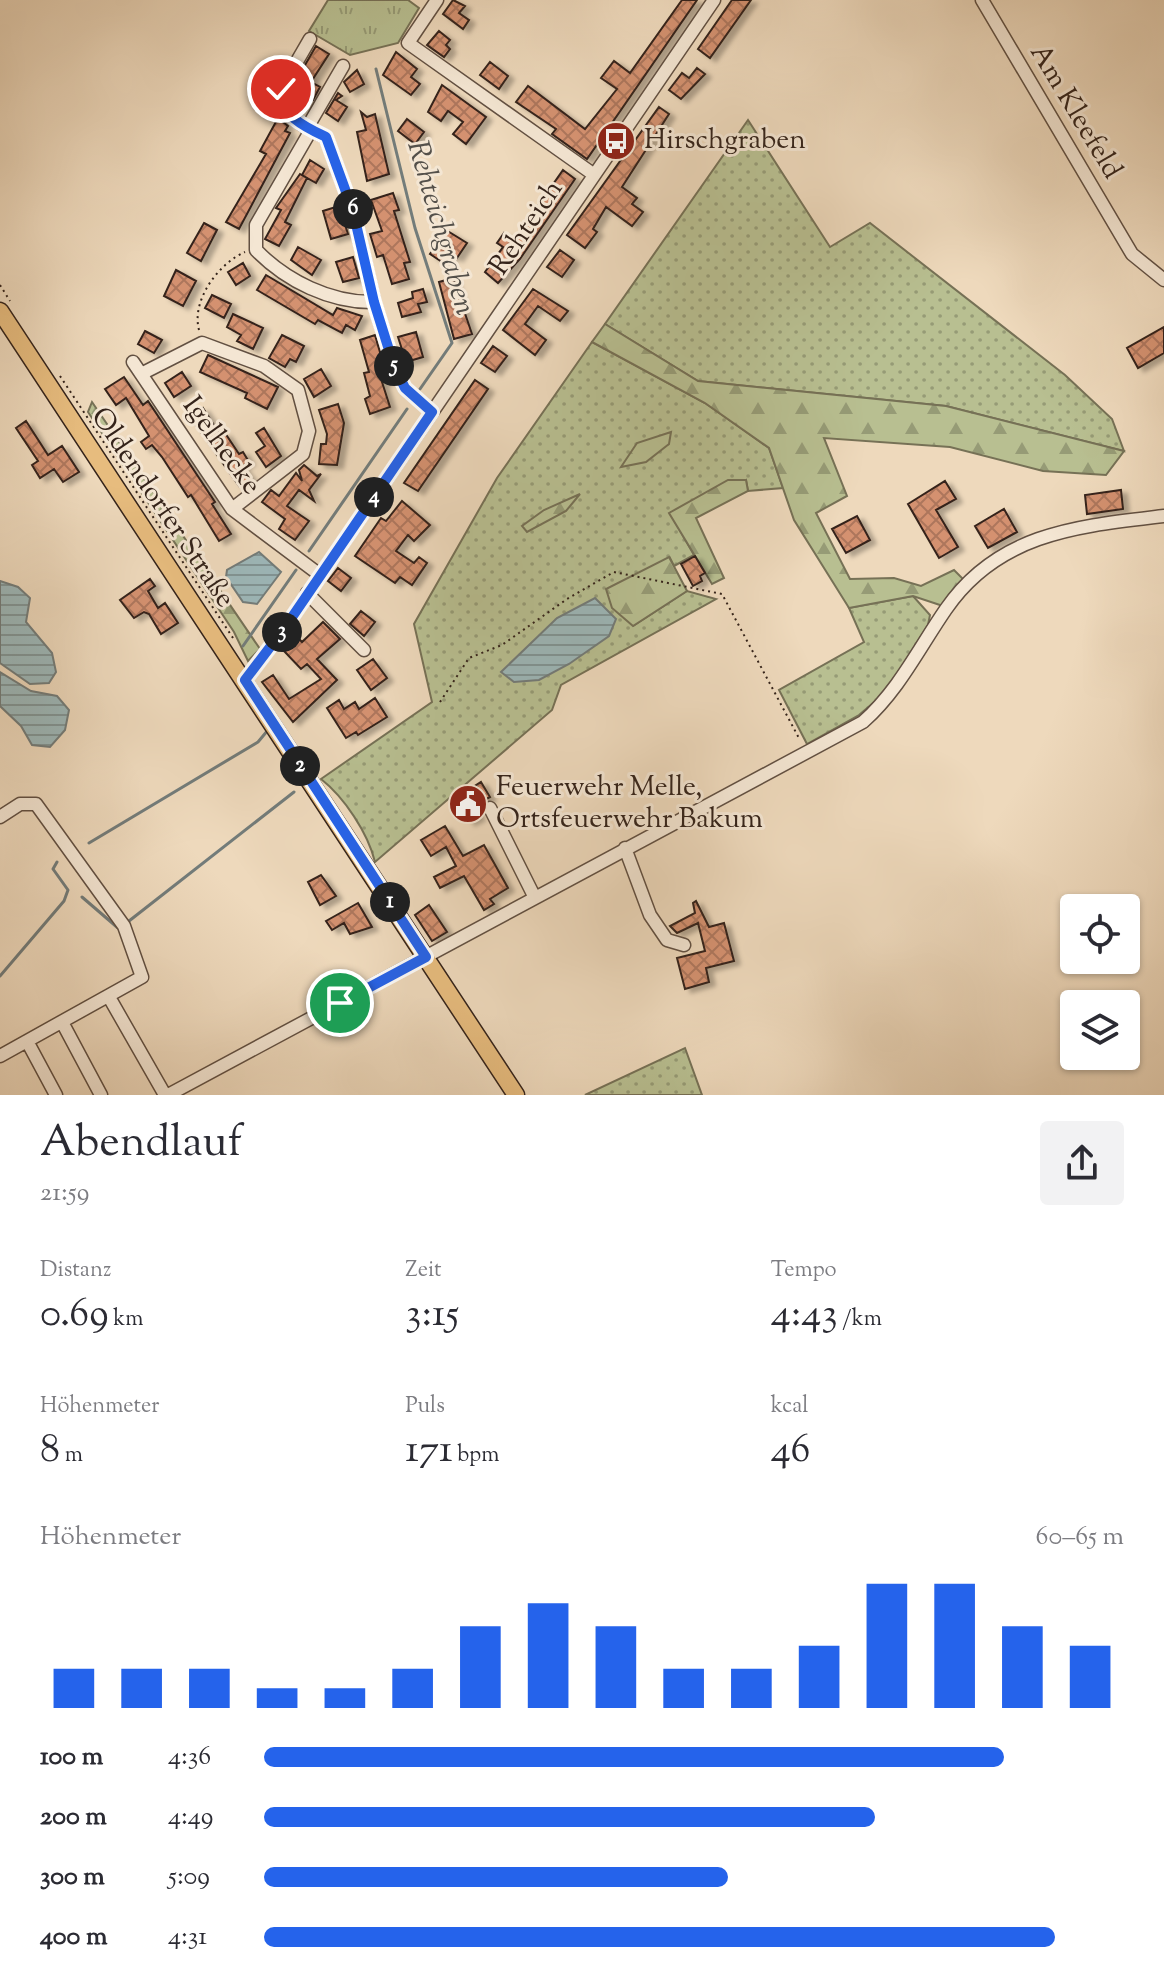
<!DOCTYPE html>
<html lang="de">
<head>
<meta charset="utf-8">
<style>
  body { margin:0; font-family:"Sorts Mill Goudy",serif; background:#f2f2f3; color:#2b2b33; height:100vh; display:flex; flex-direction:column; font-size:30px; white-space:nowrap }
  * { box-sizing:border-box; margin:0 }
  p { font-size:26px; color:#7c7c81 }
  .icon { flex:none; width:44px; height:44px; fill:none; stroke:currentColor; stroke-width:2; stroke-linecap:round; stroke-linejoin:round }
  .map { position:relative; height:1095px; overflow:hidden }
  .panel { display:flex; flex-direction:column; background:#fff; flex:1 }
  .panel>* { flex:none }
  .controls { position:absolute; left:1060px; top:894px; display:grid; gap:16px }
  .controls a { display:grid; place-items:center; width:80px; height:80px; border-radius:8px; background:#fff; box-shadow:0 2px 6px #0004; font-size:40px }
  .pin { position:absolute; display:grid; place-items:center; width:68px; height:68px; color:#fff; margin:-34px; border:4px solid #fff; border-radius:50%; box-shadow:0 2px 8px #0007 }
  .km { position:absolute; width:40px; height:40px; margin:-20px; border-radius:50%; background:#222; color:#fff; font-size:22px; line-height:40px; text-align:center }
  .round { display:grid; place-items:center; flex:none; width:84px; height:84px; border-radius:8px; background:#f2f2f3 }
  .headline { display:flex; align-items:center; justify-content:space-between; height:136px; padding:0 40px }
  h1 { font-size:44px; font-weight:600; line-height:60px }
  .metrics { display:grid; grid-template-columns:repeat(3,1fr); gap:12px; height:136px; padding:8px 40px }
  .metrics div { display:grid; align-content:center }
  .metrics b { font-size:40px; font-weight:600 }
  .metrics small { font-size:22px; font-weight:400 }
  .metrics p { font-size:22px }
  .chart { height:224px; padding:16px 40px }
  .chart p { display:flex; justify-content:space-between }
  .chart svg { width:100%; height:144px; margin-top:8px; stroke:#2563eb; stroke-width:6 }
  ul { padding:0 40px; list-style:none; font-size:26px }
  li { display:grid; grid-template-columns:128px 96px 1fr; align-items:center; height:60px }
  li i { height:20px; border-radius:10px; background:#2563eb }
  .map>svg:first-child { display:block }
  .grass { fill:url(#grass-dots); stroke:#767156; stroke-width:2 }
  .forest { fill:url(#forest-firs); stroke:#767156; stroke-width:2 }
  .park { fill:url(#park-tufts); stroke:#767156; stroke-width:2 }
  .water { fill:url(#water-rules); stroke:#737c7a; stroke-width:2 }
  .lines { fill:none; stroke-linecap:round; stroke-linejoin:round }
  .stream { stroke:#737c7a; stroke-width:3 }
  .building { fill:url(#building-cross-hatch); stroke:#34231a; stroke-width:2; filter:url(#shadow) }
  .minor-casing { stroke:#625042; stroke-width:15 }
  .major-casing { stroke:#34231a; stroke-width:19 }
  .path { stroke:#34231a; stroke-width:2; stroke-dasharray:2 4; stroke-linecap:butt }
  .minor { stroke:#f4e6d3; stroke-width:12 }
  .major { stroke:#e7bc7e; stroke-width:16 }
  .route-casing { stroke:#fff; stroke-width:16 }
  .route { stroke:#2563eb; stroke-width:10 }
  .labels { text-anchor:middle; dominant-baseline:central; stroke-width:6; stroke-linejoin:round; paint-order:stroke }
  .street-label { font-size:28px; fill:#34231a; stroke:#f4e6d3 }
  .poi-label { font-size:28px; fill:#34231a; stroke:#f4e6d3; text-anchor:start }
  .water-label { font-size:30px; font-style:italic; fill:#54504a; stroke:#f4e6d3 }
</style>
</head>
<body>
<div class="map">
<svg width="1164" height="1095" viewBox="0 0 1164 1095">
  <defs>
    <pattern id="grass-dots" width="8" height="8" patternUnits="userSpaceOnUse" patternTransform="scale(2)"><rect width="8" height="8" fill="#b8bf91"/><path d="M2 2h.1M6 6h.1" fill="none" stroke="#969b76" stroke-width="1.8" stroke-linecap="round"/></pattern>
    <pattern id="forest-firs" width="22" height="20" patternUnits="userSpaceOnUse" patternTransform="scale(2)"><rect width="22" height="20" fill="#b8bf91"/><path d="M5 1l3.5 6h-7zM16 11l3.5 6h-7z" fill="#969b76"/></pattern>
    <pattern id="park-tufts" width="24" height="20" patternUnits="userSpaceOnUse" patternTransform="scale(2)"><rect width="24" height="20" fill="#b8bf91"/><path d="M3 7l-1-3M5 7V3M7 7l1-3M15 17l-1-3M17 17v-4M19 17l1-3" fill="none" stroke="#969b76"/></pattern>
    <pattern id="water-rules" width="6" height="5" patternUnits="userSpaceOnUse" patternTransform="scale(2)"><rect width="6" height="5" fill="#9db8ba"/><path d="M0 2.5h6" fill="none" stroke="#819596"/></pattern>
    <pattern id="building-cross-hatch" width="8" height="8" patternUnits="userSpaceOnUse" patternTransform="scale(2)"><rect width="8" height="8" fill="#d49170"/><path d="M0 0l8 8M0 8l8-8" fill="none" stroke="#ad765b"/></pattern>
    <filter id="shadow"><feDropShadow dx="6" dy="3.5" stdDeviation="2" flood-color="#0004"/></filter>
  </defs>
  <rect width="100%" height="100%" fill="#eed9bc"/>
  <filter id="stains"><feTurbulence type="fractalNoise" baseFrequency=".0025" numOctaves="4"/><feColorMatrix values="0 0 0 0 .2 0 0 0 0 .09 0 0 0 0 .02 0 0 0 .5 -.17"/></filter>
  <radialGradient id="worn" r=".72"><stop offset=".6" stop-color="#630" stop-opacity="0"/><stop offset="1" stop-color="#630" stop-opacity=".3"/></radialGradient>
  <!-- grass -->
  <path class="grass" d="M748 120 830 247 870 223 1065 375 1112 419 1124 451 946 406 698 381 605 324Z
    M592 342 705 403 769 448 783 488 748 491 746 480 670 513 694 555 674 566 670 558 633 626 687 591 716 599 561 685 552 710 375 862C368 833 344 797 321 779L432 702 414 624 497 478Z
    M913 596 930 615 928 625 886 692 859 715 807 744 779 690 864 642 849 608Z
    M685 1048 702 1095H585Z"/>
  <!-- forest -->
  <path class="forest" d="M605 324 698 381 946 406 1124 451 1106 475 1043 471 950 447 824 438 847 496 816 513 850 579 894 578 921 586 954 570 963 579 943 606 913 596 849 608 794 520 769 448 705 403 592 342Z
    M92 402 260 649 248 661 234 632 88 412Z
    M671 432 669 444 646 462 621 467 637 443Z
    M728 480H746L748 491 696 518 724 578 712 584 669 513Z
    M580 494 566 511 527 532 522 526 544 510Z
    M669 557 687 591 633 626 612 608 606 589Z"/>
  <!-- park -->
  <path class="park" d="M328 0H408L419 8 398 43 350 55 309 31Z"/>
  <!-- water -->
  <path class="water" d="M259 552 281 572 257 604 243 602 226 577 227 570Z
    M0 581 18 587 30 598 26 622 52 653 56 672 49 683 30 684 0 663Z
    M595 598 616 619 609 636 569 664 539 680 514 682 501 672 557 618Z
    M0 672 31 691 57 696 69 710 65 730 50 747 32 745 21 726 0 706Z"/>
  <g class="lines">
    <!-- stream -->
    <path class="stream" d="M376 69 415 228 452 343 420 389
      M309 551 407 409
      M243 646 296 570
      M89 843 258 742 268 730
      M82 897 118 928
      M129 921 294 792
      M0 976 64 901 68 890 53 869 57 862"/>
  </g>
  <!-- building -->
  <path class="building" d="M453 0 465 6 459 13 469 20 463 29 443 14Z
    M682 0H697L587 159 552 134 556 129 516 102 528 86 585 129 617 89 601 78 614 61 630 73Z
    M732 0H751L710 58 698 49Z
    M439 31 450 40 446 45 450 49 444 57 427 45Z
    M316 46 329 54 311 82 320 87 313 100 307 97 304 102 290 91Z
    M396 52 417 69 411 77 420 84 411 95 383 75Z
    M490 62 508 76 499 89 480 75Z
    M697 68 705 74 681 99 669 90 682 73 689 78Z
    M357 70 364 84 350 92 344 82Z
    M442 85 486 117 466 144 453 134 463 122 448 111 441 121 428 112Z
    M338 93 342 96 336 100 347 107 338 121 326 113Z
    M659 107 669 114 622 187 637 198 632 204 643 212 632 226 606 207 593 229 597 232 585 248 567 235Z
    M361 112 367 117 375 114 389 174 367 181 357 132 366 130Z
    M278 118 288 126 285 131 290 133 239 229 226 222 266 154 260 151Z
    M407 119 424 132 415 144 398 131Z
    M310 160 324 169 316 183 302 175Z
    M563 170 575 179 520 259 498 283 485 272 503 247 497 243 504 233 514 240Z
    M300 174 307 178 285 222 291 225 279 246 265 239 281 210 276 208Z
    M393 193 399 210 394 211 410 262 404 263 409 279 392 284 383 255 377 257 370 234 382 231 371 200Z
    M339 206 348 234 331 239 323 211Z
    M204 223 217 230 201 261 187 253Z
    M446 230 467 243 457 258 452 255 445 264 430 254Z
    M298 247 321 260 312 275 291 260Z
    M560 250 574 260 562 277 547 267Z
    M353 257 359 278 343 282 336 262Z
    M243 263 250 276 236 285 228 272Z
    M176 270 196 281 183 306 164 296Z
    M266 275 333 315 337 308 362 316 355 330 346 325 342 333 318 320 315 324 257 290Z
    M453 278 472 334 454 339 439 282Z
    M423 289 427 302 418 304 421 312 402 317 398 303 413 298 412 292Z
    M533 289 568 311 560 321 538 306 525 324 546 340 535 355 503 330Z
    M212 295 231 304 224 318 205 308Z
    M233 314 263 328 253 349 237 341 241 335 227 327Z
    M1164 327V353L1138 368 1127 348Z
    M145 331 162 340 154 353 138 344Z
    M416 332 423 357 406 362 398 337Z
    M282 335 304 346 296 362 290 359 285 367 269 358Z
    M375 335 388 380 382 382 390 407 370 414 365 399 370 396 364 373 369 372 360 340Z
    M493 346 507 356 495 372 481 363Z
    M208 355 278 387 267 409 245 398 247 393 200 372Z
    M321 369 331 386 314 397 304 379Z
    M182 372 191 386 174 397 165 383Z
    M124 377 143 405 148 401 215 502 212 504 231 534 219 541 191 495 188 497 162 457 152 445 146 449 141 442 149 436 126 398 116 405 105 389Z
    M475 380 488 389 418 491 404 483Z
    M338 404 344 423 337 465 319 464 321 444H326L327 434 319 410Z
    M203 408 221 436 225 433 239 454 243 452 249 462 242 466 251 479 239 486 190 417Z
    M26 421 48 455 62 446 79 472 63 482 54 469 40 478 32 465 38 461 16 428Z
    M264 428 281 456 266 467 256 452 265 446 256 433Z
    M304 465 317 476 321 474 309 490 314 501 299 490 287 506 309 521 295 540 279 529 285 519 262 502 271 490 279 496 296 473 302 481 299 470Z
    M945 481 956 499 936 510 958 547 939 558 908 504Z
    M1121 490 1123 509 1087 514 1085 495Z
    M402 501 430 525 414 541 408 535 396 551 414 563 419 557 427 563 412 585 400 577 395 583 355 556 381 518 386 521Z
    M1004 509 1017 532 988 548 975 526Z
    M857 516 870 540 846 553 832 529Z
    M695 556 705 573 700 576 702 581 693 586 681 564Z
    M338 568 351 578 341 591 328 581Z
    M150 579 155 586 148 591 158 608 165 603 178 623 161 634 149 614 144 612 134 618 120 600Z
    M361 611 375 622 364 636 350 624Z
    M323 622 340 639 317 659 337 680 293 722 262 682 273 675 289 699 321 679 307 664 301 669 284 651 298 638 302 642Z
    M373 659 387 678 371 690 357 670Z
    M375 698 387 717 358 735 356 732 346 738 327 708 339 700 344 709 355 702 359 709Z
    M481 782 490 797 473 806 479 817 469 822 458 802 459 796Z
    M445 826 463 856 484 845 508 888 490 899 494 904 484 910 464 876 440 888 434 877 456 866 446 847 431 856 421 840Z
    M321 875 336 896 320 905 308 882Z
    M696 901 709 927 724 923 734 961 706 968 709 982 685 989 677 958 705 951 698 923 677 933 670 926 695 913 693 903Z
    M358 903 372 927 350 934 344 923 332 930 326 921Z
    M429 905 447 932 432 941 415 915Z"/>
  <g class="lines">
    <defs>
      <path id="minor" d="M437 0 408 43 593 174
        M982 0 1132 254 1164 280
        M310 39 281 89C279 115 305 128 326 137L353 211 374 302 394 366 405 388 432 412
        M307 128 343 66
        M311 130 256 225V250C286 281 331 303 374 302
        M133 362 232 509 320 575
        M141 374 202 343 264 366 298 390 309 431 303 454 232 509
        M307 593 364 650
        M245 680 286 626 714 0
        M490 808 535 898
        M0 817 20 804H36L124 926 142 977 0 1056
        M625 848 650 915 667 940 684 945
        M109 997 165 1095
        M62 1022 101 1095
        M27 1041 56 1095
        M168 1095 863 722C899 690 919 648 946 609 999 532 1080 526 1164 516"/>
      <path id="major" d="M0 311 516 1095"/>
    </defs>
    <!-- minor casing -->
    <use href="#minor" class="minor-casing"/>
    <!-- major casing -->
    <use href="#major" class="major-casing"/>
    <!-- path -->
    <path class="path" d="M0 285 10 301
      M199 330C191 300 219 263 245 252
      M60 376 233 638
      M440 702 469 658 502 645 567 599 614 572 722 594 800 740"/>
    <!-- minor -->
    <use href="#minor" class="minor"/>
    <!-- major -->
    <use href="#major" class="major"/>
  </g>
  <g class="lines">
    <defs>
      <path id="route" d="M281 89C279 115 305 127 326 137L353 211 374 302 394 366 405 388 432 412 286 626 245 680 426 957 340 1003"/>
    </defs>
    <!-- route casing -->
    <use href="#route" class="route-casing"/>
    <!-- route -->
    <use href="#route" class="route"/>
  </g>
  <!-- icons -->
  <defs>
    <symbol id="bus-disc" viewBox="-11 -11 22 22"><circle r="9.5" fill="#8f2418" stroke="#f4e6d3"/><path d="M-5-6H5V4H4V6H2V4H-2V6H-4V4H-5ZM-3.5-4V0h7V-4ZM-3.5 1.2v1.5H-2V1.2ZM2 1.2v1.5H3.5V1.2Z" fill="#fff"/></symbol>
    <symbol id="civic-disc" viewBox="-11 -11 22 22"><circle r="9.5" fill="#8f2418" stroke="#f4e6d3"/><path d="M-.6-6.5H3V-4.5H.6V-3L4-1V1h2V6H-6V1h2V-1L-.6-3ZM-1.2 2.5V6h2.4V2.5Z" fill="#fff"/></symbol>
  </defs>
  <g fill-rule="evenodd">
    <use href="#bus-disc" x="594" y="119" width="44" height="44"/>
    <use href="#civic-disc" x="446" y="782" width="44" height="44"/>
  </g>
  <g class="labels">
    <!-- street labels -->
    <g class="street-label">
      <text transform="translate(1075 112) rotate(59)">Am Kleefeld</text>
      <text transform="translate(527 228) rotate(-56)">Rehteich</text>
      <text transform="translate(221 446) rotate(54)">Igelhecke</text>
      <text transform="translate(162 508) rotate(56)">Oldendorfer Straße</text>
    </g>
    <!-- poi labels -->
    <g class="poi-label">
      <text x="644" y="141">Hirschgraben</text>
      <text x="496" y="788">Feuerwehr Melle,<tspan x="496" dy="32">Ortsfeuerwehr Bakum</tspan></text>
    </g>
    <!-- water labels -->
    <g class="water-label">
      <text transform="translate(440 228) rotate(74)">Rehteichgraben</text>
    </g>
  </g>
  <rect width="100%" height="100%" filter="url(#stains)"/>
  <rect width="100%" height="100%" fill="url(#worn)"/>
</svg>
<div class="controls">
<a><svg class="icon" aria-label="locate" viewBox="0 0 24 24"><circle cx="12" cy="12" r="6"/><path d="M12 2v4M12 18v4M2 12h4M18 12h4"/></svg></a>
<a><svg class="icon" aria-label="layers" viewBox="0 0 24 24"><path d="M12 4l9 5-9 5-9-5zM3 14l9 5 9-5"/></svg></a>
</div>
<div class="pin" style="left:340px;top:1003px;background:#1e9e55"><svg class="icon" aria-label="arrive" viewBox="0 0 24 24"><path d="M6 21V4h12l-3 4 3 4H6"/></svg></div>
<div class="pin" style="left:281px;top:89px;background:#d93025"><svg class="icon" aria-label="check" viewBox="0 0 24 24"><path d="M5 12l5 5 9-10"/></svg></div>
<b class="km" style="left:390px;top:902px">1</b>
<b class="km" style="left:300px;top:766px">2</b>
<b class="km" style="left:282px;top:632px">3</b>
<b class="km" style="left:374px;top:497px">4</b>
<b class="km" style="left:394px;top:366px">5</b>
<b class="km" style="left:353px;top:209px">6</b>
</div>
<section class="panel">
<div class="headline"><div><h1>Abendlauf</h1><p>21:59</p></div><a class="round"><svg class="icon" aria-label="share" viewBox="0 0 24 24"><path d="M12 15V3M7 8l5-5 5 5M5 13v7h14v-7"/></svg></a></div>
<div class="metrics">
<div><p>Distanz</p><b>0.69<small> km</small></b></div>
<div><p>Zeit</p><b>3:15</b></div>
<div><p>Tempo</p><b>4:43<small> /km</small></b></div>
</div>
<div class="metrics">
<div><p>Höhenmeter</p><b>8<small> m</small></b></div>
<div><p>Puls</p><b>171<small> bpm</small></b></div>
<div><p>kcal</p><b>46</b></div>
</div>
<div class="chart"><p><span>Höhenmeter</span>60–65 m</p>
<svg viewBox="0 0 160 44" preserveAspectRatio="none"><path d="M5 44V32M15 44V32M25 44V32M35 44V38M45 44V38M55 44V32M65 44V19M75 44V12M85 44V19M95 44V32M105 44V32M115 44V25M125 44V6M135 44V6M145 44V19M155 44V25"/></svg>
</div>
<ul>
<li><b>100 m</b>4:36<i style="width:86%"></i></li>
<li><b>200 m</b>4:49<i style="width:71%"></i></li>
<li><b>300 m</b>5:09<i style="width:54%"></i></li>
<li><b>400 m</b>4:31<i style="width:92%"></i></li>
</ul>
</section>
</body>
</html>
